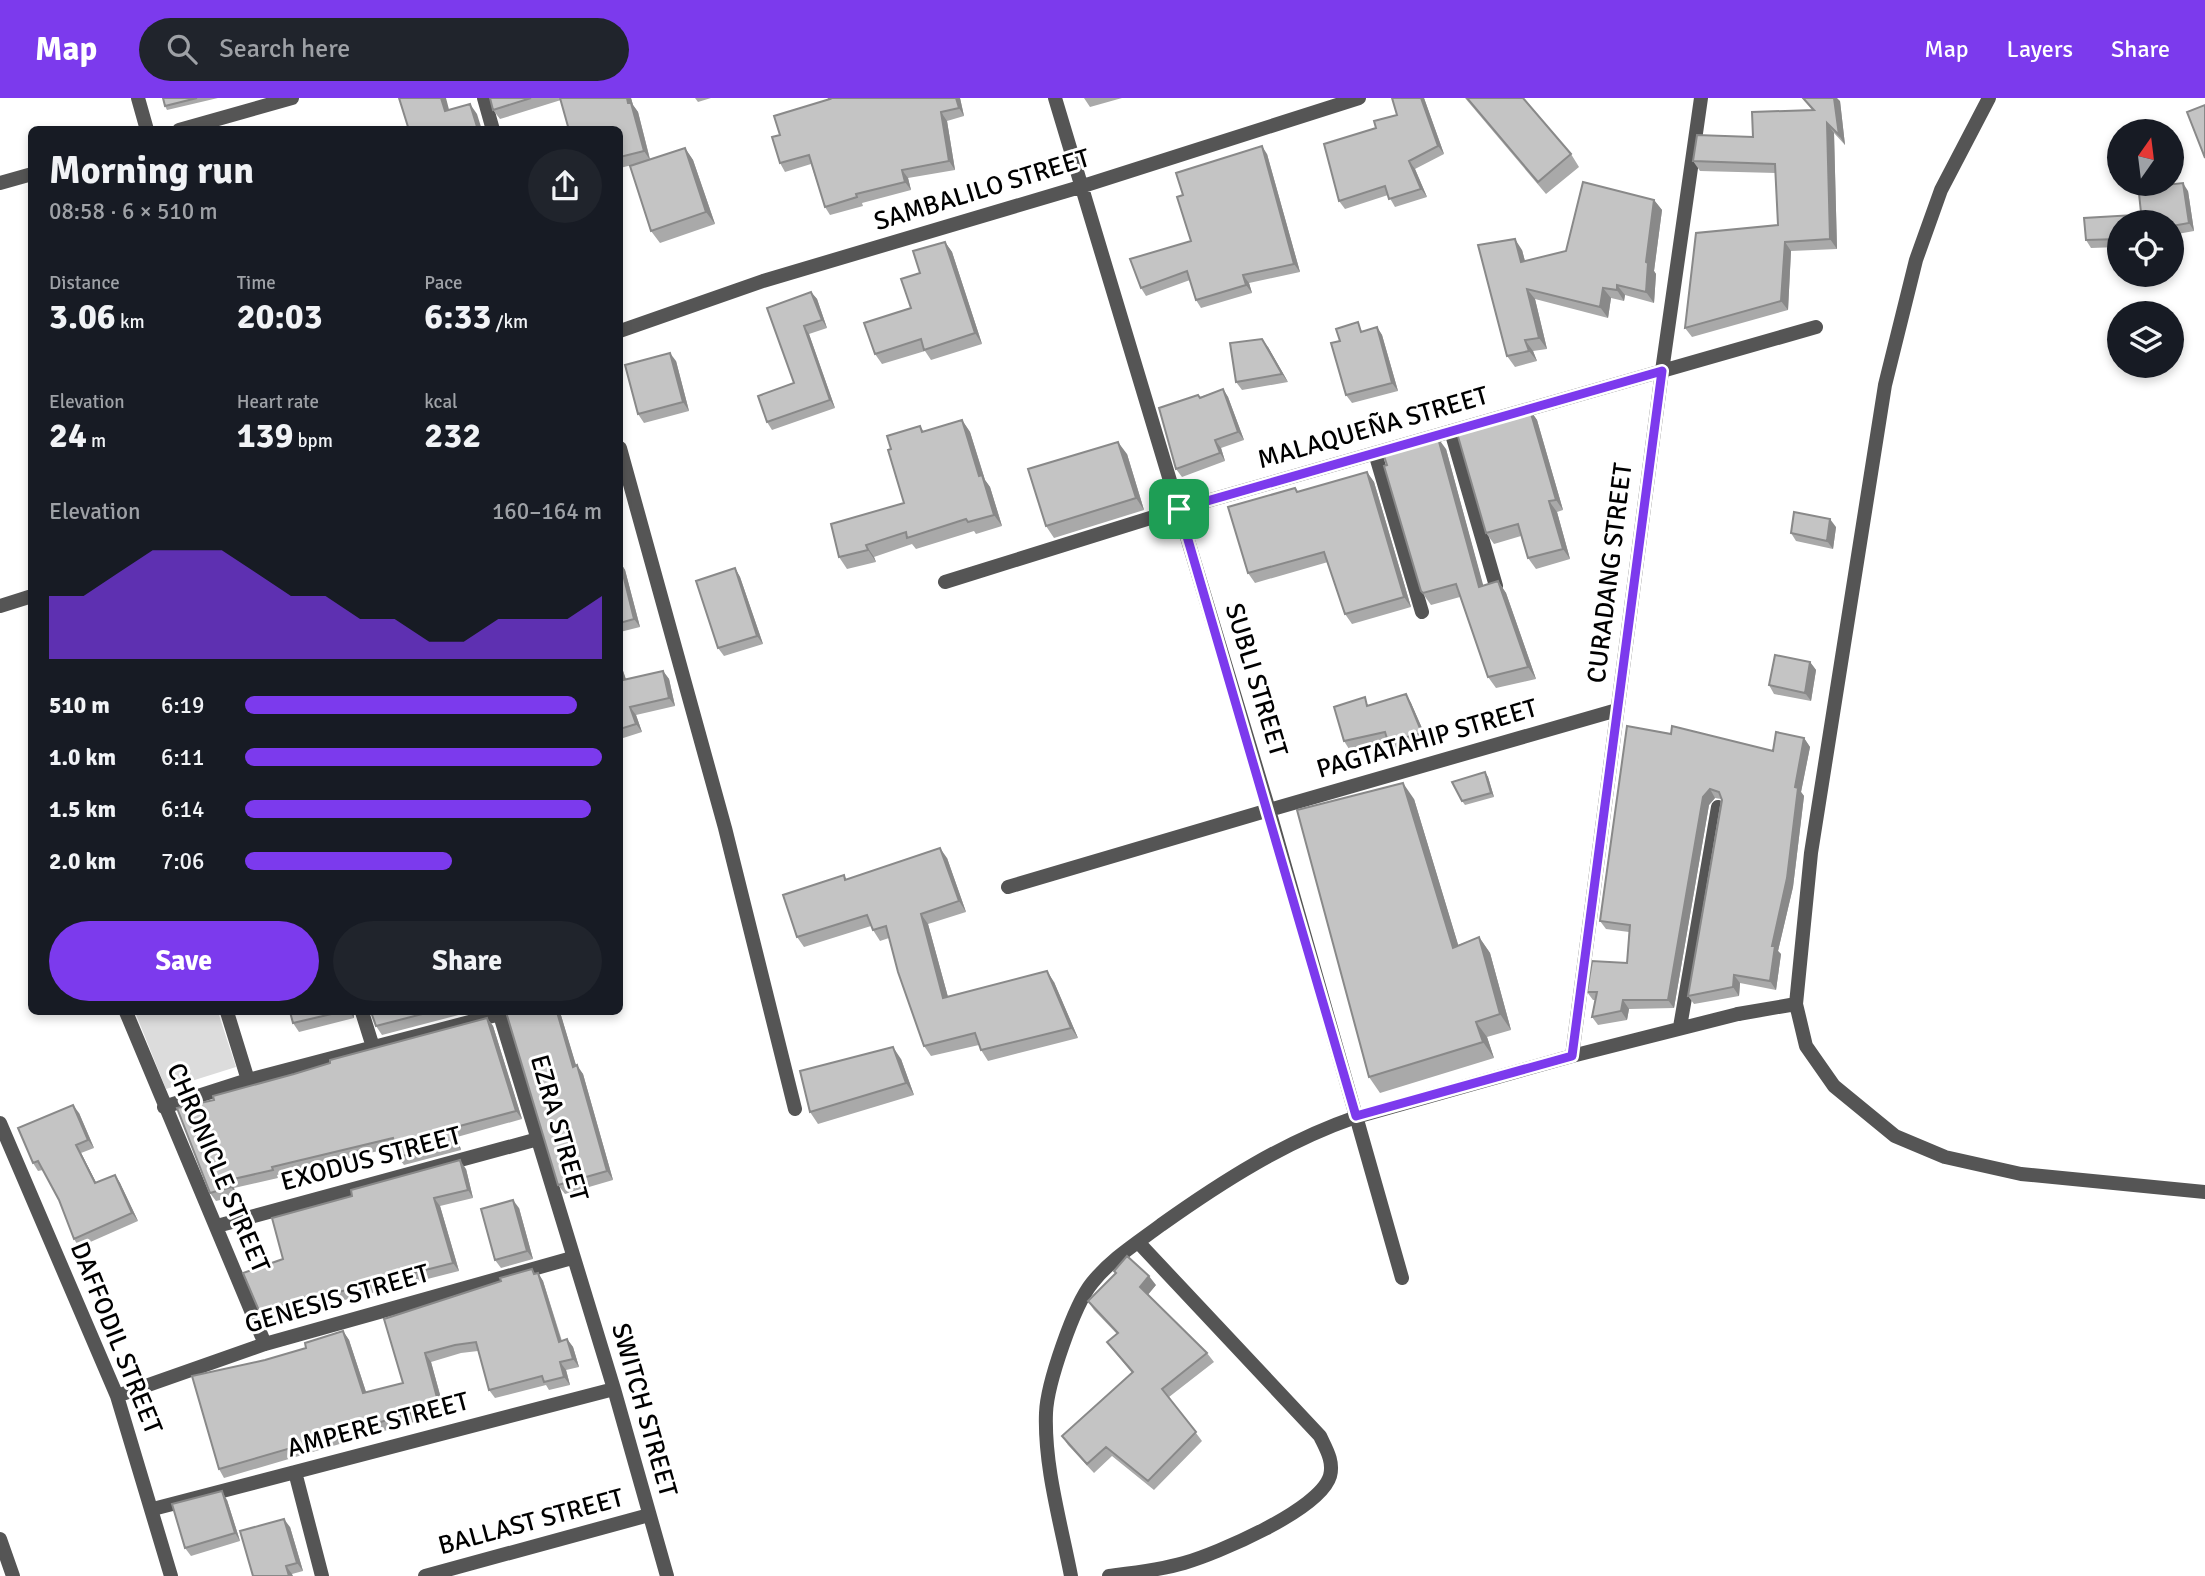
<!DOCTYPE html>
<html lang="en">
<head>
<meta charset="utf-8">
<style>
  body { margin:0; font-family:Signika,sans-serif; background:#20242c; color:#f1f3f6; height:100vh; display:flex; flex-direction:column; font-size:26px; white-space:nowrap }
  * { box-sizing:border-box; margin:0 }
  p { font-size:23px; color:#9ea1a6 }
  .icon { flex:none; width:38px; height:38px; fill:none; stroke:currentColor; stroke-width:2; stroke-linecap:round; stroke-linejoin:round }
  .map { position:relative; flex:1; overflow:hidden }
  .side { position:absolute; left:28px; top:28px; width:595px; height:889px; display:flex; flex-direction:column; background:#171b24; border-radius:10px; box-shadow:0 4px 10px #0003 }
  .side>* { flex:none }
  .needle { width:46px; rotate:14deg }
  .fabs { position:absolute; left:2107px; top:21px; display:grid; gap:14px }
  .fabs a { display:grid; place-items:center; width:77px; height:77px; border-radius:50%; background:#171b24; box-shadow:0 4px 10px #0003; font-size:35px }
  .pin { position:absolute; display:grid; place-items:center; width:60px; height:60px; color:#fff; margin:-30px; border-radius:14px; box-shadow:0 4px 10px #0006 }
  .round { display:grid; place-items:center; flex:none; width:74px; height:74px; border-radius:37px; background:#20242c }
  .overview { display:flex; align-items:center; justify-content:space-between; height:119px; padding:0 21px }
  h1 { font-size:38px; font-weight:700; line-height:52px }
  .figures { display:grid; grid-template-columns:repeat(3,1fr); gap:10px; height:119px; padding:7px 21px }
  .figures div { display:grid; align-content:center }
  .figures b { font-size:35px; font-weight:700 }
  .figures small { font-size:19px; font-weight:400 }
  .figures p { font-size:19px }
  .chart { height:196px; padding:14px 21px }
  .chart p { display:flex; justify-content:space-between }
  .chart svg { width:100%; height:126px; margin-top:7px; fill:#7c3aed; opacity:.7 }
  .primary-button { display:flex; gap:14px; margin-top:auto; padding:14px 21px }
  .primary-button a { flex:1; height:80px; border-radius:42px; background:#7c3aed; color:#fff; font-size:28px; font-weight:700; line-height:80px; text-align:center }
  .primary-button a+a { background:#20242c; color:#f1f3f6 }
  ul { padding:0 21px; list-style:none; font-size:23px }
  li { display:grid; grid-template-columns:112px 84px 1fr; align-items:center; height:52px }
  li i { height:18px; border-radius:9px; background:#7c3aed }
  header { display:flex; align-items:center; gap:42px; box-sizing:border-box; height:98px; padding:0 35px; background:#7c3aed; color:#fff }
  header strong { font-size:33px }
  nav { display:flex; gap:38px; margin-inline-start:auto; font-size:24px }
  .search { width:490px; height:63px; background:#20242c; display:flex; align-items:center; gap:18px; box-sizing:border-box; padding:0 24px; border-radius:38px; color:#9ea1a6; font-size:26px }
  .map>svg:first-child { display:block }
  .green { fill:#dcdcdc }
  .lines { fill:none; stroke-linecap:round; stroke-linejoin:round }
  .service { stroke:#555; stroke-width:14 }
  .minor { stroke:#555; stroke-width:14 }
  .tertiary { stroke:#555; stroke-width:14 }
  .wall { fill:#a9a9a9 }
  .shaded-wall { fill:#898989 }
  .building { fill:#c4c4c4; stroke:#898989; stroke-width:2 }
  .route-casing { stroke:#fff; stroke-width:14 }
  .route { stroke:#7c3aed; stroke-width:9 }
  .labels { text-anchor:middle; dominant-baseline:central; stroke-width:6; stroke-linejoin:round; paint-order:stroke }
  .street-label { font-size:26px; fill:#000; stroke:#fff }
</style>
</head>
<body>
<header>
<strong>Map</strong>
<div class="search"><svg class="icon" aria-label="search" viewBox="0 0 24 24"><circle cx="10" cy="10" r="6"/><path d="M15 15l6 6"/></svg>Search here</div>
<nav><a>Map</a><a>Layers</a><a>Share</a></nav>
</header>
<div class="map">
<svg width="2205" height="1478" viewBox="0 0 2205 1478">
  <rect width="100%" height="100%" fill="#fff"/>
  <!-- green -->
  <path class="green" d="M135 914H218L236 969 166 991Z"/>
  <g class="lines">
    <!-- service -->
    <path class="service" d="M1989 0 1941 92 1916 162 1885 287 1811 755 1796 906 1806 948 1834 988 1895 1038 1945 1059 2021 1076 2205 1094
      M1008 789 1269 712
      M1738 916 1796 906
      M1071 1478C1061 1426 1044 1368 1046 1315 1047 1286 1074 1207 1092 1185 1111 1161 1137 1145 1161 1127 1223 1083 1284 1044 1356 1019
      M1109 1478C1133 1475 1160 1472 1184 1465 1216 1456 1320 1412 1330 1378 1334 1363 1326 1351 1320 1338L1138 1144"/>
    <!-- minor -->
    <path class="minor" d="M138 0 147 32
      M484 0 493 32
      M1055 0 1269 712 1402 1180
      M620 233 763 183 1080 89 1359 0
      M1451 333 1496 488
      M620 350 725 730 795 1011
      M1375 355 1422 514
      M945 484 1179 411 1816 229
      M0 508 32 498
      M1269 712 1617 612
      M126 914 265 1246
      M227 914 248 982
      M362 914 373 949
      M499 914 614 1291 667 1478
      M1680 929 1718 709
      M1572 958 1662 273 1701 0
      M164 1009 248 982 500 916
      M1356 1019 1572 958 1738 916
      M0 1025 117 1298 171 1478
      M217 1128 538 1041
      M117 1298 265 1246 572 1160
      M295 1374 322 1478
      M153 1411 614 1291
      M0 1441 13 1478
      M425 1478 649 1417"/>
    <!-- tertiary -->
    <path class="tertiary" d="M179 32 292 0
      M0 85 32 76"/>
  </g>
  <!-- wall -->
  <path class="wall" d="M163 0H218L167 12 165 8Z
    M490 0H631L633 7 638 14 650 61 685 50 693 62 715 126 660 145 651 133 632 67 620 70V32L561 2 500 21 493 12Z
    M695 0H711L698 4Z
    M829 0H960L964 18 947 23 955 72 908 80 911 92 862 105 863 108 830 117 825 109 811 66 785 74 780 65V37L830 1Z
    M1084 0H1122L1090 9Z
    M1424 0 1444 56 1415 71 1427 99 1395 109 1388 97 1345 111 1339 103 1376 30Z
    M1465 0H1523L1571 56 1579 69 1546 96Z
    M1802 0 1840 3 1845 47 1834 35 1837 151 1791 153 1788 212 1692 239 1685 230 1778 127 1776 75 1700 73 1693 63 1753 39 1812 12Z
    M1267 56 1300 174 1249 185 1252 195 1201 210 1196 202 1190 182 1146 198 1141 190 1191 143 1183 97Z
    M2188 93 2194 133 2172 137V124Z
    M1654 102 1662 112 1654 173 1656 176 1654 205 1625 197 1624 203 1611 200 1608 220 1535 201 1547 251 1533 253 1537 263 1515 269 1507 258 1522 152 1525 163 1566 153Z
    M2119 124V149L2091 150 2086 142Z
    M945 144 952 154 982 246 931 262 925 253 882 266 875 256 911 210 920 175Z
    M811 194 817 201 827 230 809 236 835 310 772 332 767 324 794 285 767 210Z
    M1377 229 1382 237 1398 293 1352 305 1346 297 1340 243Z
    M1268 249 1288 284 1242 292 1236 284Z
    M676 263 689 313 644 325 638 316Z
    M1223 291 1228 299 1244 342 1221 350 1225 363 1182 379 1176 371 1198 297 1200 299Z
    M1530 312 1537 322 1563 412 1557 414 1570 461 1536 471 1528 460 1521 438 1494 446 1486 435Z
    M962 322 970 334 985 382 990 389 1002 428 976 436 974 433 916 451 912 446 874 459 876 464 847 471 839 459 904 405 891 351 920 328 924 334Z
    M1446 351 1483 488 1498 483 1506 495 1536 581 1496 590 1488 579 1460 499 1431 507 1421 493Z
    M1127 356 1144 412 1054 440 1046 428Z
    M1367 374 1374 384 1411 509 1352 526 1345 516 1328 464 1255 485 1248 475 1295 390 1298 394Z
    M1836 429 1833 451 1796 443 1791 435Z
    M620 464 625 472 640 529 620 534Z
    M735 470 740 479 763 546 724 558 718 550Z
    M620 564 626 582 663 573 669 581 675 608 636 617 642 634 620 641Z
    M1810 564 1816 572 1811 603 1774 596 1769 587Z
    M1406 596 1411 605 1428 644 1394 652 1388 643 1349 651 1344 643 1370 607Z
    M1627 628 1773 653 1804 640 1810 649 1801 694 1804 698 1793 789 1778 853 1781 856 1776 892 1740 885 1739 898 1694 906 1688 898 1721 701 1715 700 1709 707 1674 910 1629 911 1627 922 1598 927 1592 919 1595 902H1593L1587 894 1627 865 1629 834 1606 831 1600 823Z
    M1485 674 1488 679 1494 699 1465 707 1462 703Z
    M1414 701 1458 847 1479 839 1490 855 1511 932 1487 939 1494 960 1380 995 1369 979Z
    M947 760 966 814 928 826 948 899 1054 884 1078 940 988 963 981 952 979 947 931 958 924 948 889 840 880 843 873 832 871 828 804 849 797 839 844 777 847 782Z
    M290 914H354V920L299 934 293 925Z
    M371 914H470L382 937 376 928Z
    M560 914 576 968 583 976 613 1082 565 1096 558 1087Z
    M487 920 493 928 522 1021 457 1039 461 1052 404 1067 398 1059 395 1049 277 1077 278 1080 234 1090 237 1098 216 1103 210 1095 214 1002 294 976Z
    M901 961 914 997 818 1026 810 1014Z
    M79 1015 94 1050 81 1055 96 1085 115 1077 120 1085 138 1123 79 1149 74 1141 59 1102 43 1072 38 1073 33 1065Z
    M466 1071 473 1100 440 1108 459 1173 313 1210 311 1207 266 1223 260 1215 283 1161Z
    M519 1110 533 1161 501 1170 495 1162Z
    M532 1171 535 1176 538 1175 543 1183 562 1243 567 1241 573 1249 579 1269 566 1272 570 1287 549 1292 546 1287 495 1300 489 1292 478 1253 461 1255 431 1264 445 1315 224 1380 219 1371 265 1262 306 1250 343 1233 349 1242 366 1294 403 1285 384 1221 501 1183Z
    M1156 1187 1148 1196 1207 1255 1214 1264 1169 1299 1202 1343 1154 1392 1112 1358 1094 1375 1068 1347 1062 1338 1132 1275 1114 1253 1107 1244 1117 1236 1094 1212 1088 1203Z
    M227 1402 240 1443 191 1458 185 1450Z
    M290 1429 303 1473 292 1476 253 1478Z"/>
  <!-- shaded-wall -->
  <path class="shaded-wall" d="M441 0H446L452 23 445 13Z
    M627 0H631L633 7 638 14 650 62 644 53Z
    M956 0H960L964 18 959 10Z
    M1421 0H1424L1444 56 1438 48Z
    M1834 0H1837L1840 3 1845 47 1839 37Z
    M470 6 477 16 482 32H478Z
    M941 14 947 23 955 72 949 63Z
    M1827 25 1834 35 1837 151 1830 141Z
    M1262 48 1267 56 1300 174 1294 166Z
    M685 50 693 62 715 126 706 114Z
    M1409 63 1415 71 1427 99 1421 91Z
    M902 72 908 80 911 92 905 84Z
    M2183 85 2188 93 2194 133 2189 125Z
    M1654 102 1662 112 1654 173 1656 176 1654 205 1646 194V164Z
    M1515 141 1522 152 1528 175 1521 164Z
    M945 144 952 154 982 246 975 235Z
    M1785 144 1791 153 1788 212 1781 203Z
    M1243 177 1249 185 1252 195 1246 187Z
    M1617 187 1625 197 1624 203 1617 192Z
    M1603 190 1611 200 1608 220 1600 209Z
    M1527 191 1535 201 1547 251 1539 240Z
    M811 194 817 201 827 230 822 222Z
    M804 228 809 236 835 310 830 302Z
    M1377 229 1382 237 1398 293 1392 285Z
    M1262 241 1268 249 1288 284 1282 276Z
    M1525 242 1533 253 1537 263 1529 253Z
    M670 255 676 263 689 313 683 304Z
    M1223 291 1228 299 1244 342 1238 334Z
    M1530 312 1537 322 1563 412 1556 402Z
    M962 322 970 334 985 382 990 389 1002 428 994 417 979 378Z
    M1438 340 1446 351 1487 501 1479 489Z
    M1215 342 1221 350 1225 363 1220 355Z
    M1118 344 1127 356 1144 412 1136 400Z
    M1367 374 1374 384 1411 509 1404 499Z
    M1549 403 1557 414 1570 461 1563 451Z
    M1830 421 1836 429 1833 451 1827 443Z
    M866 447 874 459 876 464 868 452Z
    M620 464 625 472 640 529 634 521Z
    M735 470 740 479 763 546 757 538Z
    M1498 483 1506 495 1536 581 1528 569Z
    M620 564 629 590 623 582 620 572Z
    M1810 564 1816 572 1811 603 1805 595Z
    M663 573 669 581 675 608 669 600Z
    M1406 596 1411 605 1428 644 1422 635Z
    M630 609 636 617 642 634 636 626Z
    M1804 640 1810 649 1801 694 1804 698 1793 789 1778 853 1781 856 1776 892 1770 883 1772 848 1795 689Z
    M1485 674 1488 679 1494 699 1491 695Z
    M1403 685 1414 701 1464 866 1453 850Z
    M1710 691 1715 700 1709 707 1674 910 1668 902 1703 699Z
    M940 750 947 760 966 814 959 803Z
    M921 816 928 826 951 910 943 900Z
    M1479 839 1490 855 1511 932 1500 916Z
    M1047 873 1054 884 1078 940 1071 930Z
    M1734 877 1740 885 1739 898 1733 889Z
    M1623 902 1629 911 1627 922 1621 913Z
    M349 914H354V920Z
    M557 914H560L579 977 573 969Z
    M487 920 493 928 522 1021 516 1013Z
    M1476 924 1487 939 1494 960 1483 944Z
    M893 949 901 961 914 997 906 985Z
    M577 967 583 976 613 1082 607 1073Z
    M73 1007 79 1015 94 1050 88 1042Z
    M452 1030 457 1039 461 1052 455 1044Z
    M76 1047 81 1055 101 1094 95 1085Z
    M460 1062 466 1071 473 1100 468 1092Z
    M115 1077 120 1085 138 1123 132 1115Z
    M229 1082 234 1090 237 1098 231 1089Z
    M434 1100 440 1108 459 1173 453 1165Z
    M513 1102 519 1110 533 1161 527 1153Z
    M538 1175 543 1183 564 1252 559 1244Z
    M1149 1178 1156 1187 1147 1198 1140 1189Z
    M343 1233 349 1242 369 1303 363 1295Z
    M567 1241 573 1249 579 1269 573 1261Z
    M425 1255 431 1264 445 1315 439 1307Z
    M560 1264 566 1272 570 1287 564 1279Z
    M222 1393 227 1402 240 1443 235 1435Z
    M284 1421 290 1429 303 1473 297 1465Z
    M286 1468 292 1476 293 1478H289Z"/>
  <!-- building -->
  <path class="building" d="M163 0H197L165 8Z
    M399 0H441L445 13 470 6 478 32H409Z
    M490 0H531L493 12Z
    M560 0H627L628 5H631L644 53 620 59V32H569Z
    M829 0H956L959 10 941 14 949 63 902 72 905 84 856 96 857 99 825 109 809 57 780 65 772 39 780 37 774 18 830 1Z
    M1392 0H1421L1438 48 1409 63 1421 91 1389 101 1385 88 1339 103 1324 46 1376 30 1374 23 1397 17Z
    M1467 0H1523L1571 56 1538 84Z
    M1803 0H1834L1839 37 1827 25 1830 141 1785 144 1781 203 1685 230 1696 135 1778 127 1775 66 1693 63 1697 37 1753 39 1752 14 1814 12Z
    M2205 7V60L2187 14Z
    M1262 48 1294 166 1243 177 1246 187 1196 202 1187 173 1141 190 1130 161 1191 143 1177 99 1183 97 1176 75Z
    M685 50 706 114 651 133 630 68Z
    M1583 84 1654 102 1646 164 1648 165 1646 194 1617 187V192L1603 190 1600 209 1527 191 1539 240 1525 242 1529 253 1507 258 1478 147 1515 141 1521 164 1566 153Z
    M2183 85 2189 125 2172 128V124H2142L2138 86H2166V87Z
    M2134 117V124H2119V141L2086 142 2084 120Z
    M945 144 975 235 924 252 921 241 875 256 864 225 911 210 901 181 920 175 913 153Z
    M811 194 822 222 804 228 830 302 767 324 758 298 794 285 767 210Z
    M1358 224 1361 234 1377 229 1392 285 1346 297 1331 245 1340 243 1336 231Z
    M1262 241 1282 276 1236 284 1230 245Z
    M670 255 683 304 638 316 625 267Z
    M1223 291 1238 334 1215 342 1220 355 1176 371 1159 310 1198 297 1200 300Z
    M1530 312 1556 402 1549 403 1563 451 1528 460 1518 426 1486 435 1457 335Z
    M962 322 979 378 982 377 994 417 968 424 966 421 907 440 906 434 866 447 868 452 839 459 831 426 904 405 888 352 891 351 887 338 920 328 922 334Z
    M1438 340 1479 489 1498 483 1528 569 1488 579 1456 486 1423 495 1421 493 1384 368 1387 367 1383 355Z
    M1118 344 1136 400 1046 428 1028 371Z
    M1367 374 1404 499 1345 516 1324 454 1248 475 1228 409 1295 390 1297 394Z
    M1794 414 1830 421 1827 443 1791 435Z
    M620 464 634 521 620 525Z
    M735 470 757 538 718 550 696 483Z
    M1775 557 1810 564 1805 595 1769 587Z
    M620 572 623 582 663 573 669 600 630 609 636 626 620 631Z
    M1406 596 1422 635 1388 644 1385 634 1344 643 1334 609 1365 599 1367 608Z
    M1627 628 1671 636 1672 628 1773 653 1776 634 1804 640 1795 689 1798 690 1787 780 1772 848H1775L1770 883 1734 877 1733 889 1688 898 1722 702 1719 694 1710 691 1703 699 1668 902H1623L1621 913 1592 919 1597 894H1587L1592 863 1627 865 1630 827 1600 823Z
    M1485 674 1491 695 1462 703 1452 684Z
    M1403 685 1453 850 1479 839 1500 916 1476 924 1483 944 1369 979 1297 712Z
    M940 750 959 803 921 816 943 900 1047 873 1071 930 981 952 975 935 924 948 898 874 886 828 873 832 867 817 797 839 783 797 844 777 845 782Z
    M290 914H340L293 925Z
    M371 914H430L376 928Z
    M506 914H557L573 969 577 967 607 1073 558 1087Z
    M487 920 516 1013 452 1030 455 1044 398 1059 393 1040 272 1069 273 1072 229 1082 231 1089 210 1095 177 1010 214 1002 213 998 294 976 330 965V962Z
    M893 949 906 985 810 1014 800 973Z
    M73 1007 88 1042 76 1047 95 1085 115 1077 132 1115 74 1141 59 1102 38 1063 33 1065 18 1030Z
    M460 1062 468 1092 434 1100 453 1165 307 1202 306 1199 260 1215 243 1175 283 1161 272 1120 352 1098 351 1092Z
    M513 1102 527 1153 495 1162 481 1111Z
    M1127 1158 1149 1178 1140 1189 1207 1255 1162 1291 1196 1334 1148 1383 1106 1349 1087 1366 1062 1338 1133 1274 1107 1244 1118 1235 1088 1203 1116 1175 1114 1173Z
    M532 1171 534 1176 538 1175 559 1244 567 1241 573 1261 560 1264 564 1279 544 1284 542 1278 489 1292 476 1244 455 1247 425 1255 439 1307 219 1371 192 1278 265 1262 306 1250 305 1245 343 1233 363 1295 403 1285 384 1221 501 1183 500 1180Z
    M222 1393 235 1435 185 1450 172 1406Z
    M284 1421 297 1465 286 1468 289 1478H253L240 1433Z"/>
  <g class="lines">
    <defs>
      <path id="route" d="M1662 273 1572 958 1356 1018 1179 411Z"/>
    </defs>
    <!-- route casing -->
    <use href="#route" class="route-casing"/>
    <!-- route -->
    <use href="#route" class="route"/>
  </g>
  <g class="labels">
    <!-- street labels -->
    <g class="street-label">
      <text transform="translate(982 92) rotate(-17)">SAMBALILO STREET</text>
      <text transform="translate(1373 330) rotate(-16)">MALAQUEÑA STREET</text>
      <text transform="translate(1610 475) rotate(-83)">CURADANG STREET</text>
      <text transform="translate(1256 582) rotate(73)">SUBLI STREET</text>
      <text transform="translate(1427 641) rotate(-16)">PAGTATAHIP STREET</text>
      <text transform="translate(559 1030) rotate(74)">EZRA STREET</text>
      <text transform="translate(371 1061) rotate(-15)">EXODUS STREET</text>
      <text transform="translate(218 1070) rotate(67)">CHRONICLE STREET</text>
      <text transform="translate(337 1201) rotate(-16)">GENESIS STREET</text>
      <text transform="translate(116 1240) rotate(68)">DAFFODIL STREET</text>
      <text transform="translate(644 1312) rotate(74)">SWITCH STREET</text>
      <text transform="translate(378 1327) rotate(-15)">AMPERE STREET</text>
      <text transform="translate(531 1424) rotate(-15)">BALLAST STREET</text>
    </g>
  </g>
</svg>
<div class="fabs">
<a><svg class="needle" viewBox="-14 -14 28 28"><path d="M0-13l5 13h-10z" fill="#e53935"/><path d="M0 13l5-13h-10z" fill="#9ea1a6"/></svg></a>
<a><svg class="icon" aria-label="locate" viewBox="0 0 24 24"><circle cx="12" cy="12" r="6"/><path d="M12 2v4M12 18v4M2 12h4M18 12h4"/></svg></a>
<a><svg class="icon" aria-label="layers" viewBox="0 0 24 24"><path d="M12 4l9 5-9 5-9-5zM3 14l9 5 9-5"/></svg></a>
</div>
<div class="pin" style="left:1179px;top:411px;background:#1e9e55"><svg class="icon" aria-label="arrive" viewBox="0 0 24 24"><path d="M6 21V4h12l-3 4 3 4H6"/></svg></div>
<section class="side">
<div class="overview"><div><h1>Morning run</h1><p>08:58 · 6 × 510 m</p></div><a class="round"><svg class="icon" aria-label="share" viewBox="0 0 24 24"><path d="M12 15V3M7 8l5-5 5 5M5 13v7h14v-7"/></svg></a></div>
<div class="figures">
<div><p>Distance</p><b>3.06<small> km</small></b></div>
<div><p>Time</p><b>20:03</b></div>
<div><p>Pace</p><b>6:33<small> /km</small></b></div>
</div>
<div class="figures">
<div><p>Elevation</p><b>24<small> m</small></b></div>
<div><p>Heart rate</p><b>139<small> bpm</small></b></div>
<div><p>kcal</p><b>232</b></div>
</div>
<div class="chart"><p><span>Elevation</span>160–164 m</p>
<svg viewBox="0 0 160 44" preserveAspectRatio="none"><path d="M0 44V22L10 22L20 14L30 6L40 6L50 6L60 14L70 22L80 22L90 30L100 30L110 38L120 38L130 30L140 30L150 30L160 22V44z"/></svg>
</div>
<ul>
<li><b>510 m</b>6:19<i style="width:93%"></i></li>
<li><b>1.0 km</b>6:11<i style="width:100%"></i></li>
<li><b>1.5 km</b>6:14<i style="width:97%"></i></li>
<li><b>2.0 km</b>7:06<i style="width:58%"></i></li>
</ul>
<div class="primary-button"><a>Save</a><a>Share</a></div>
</section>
</div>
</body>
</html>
